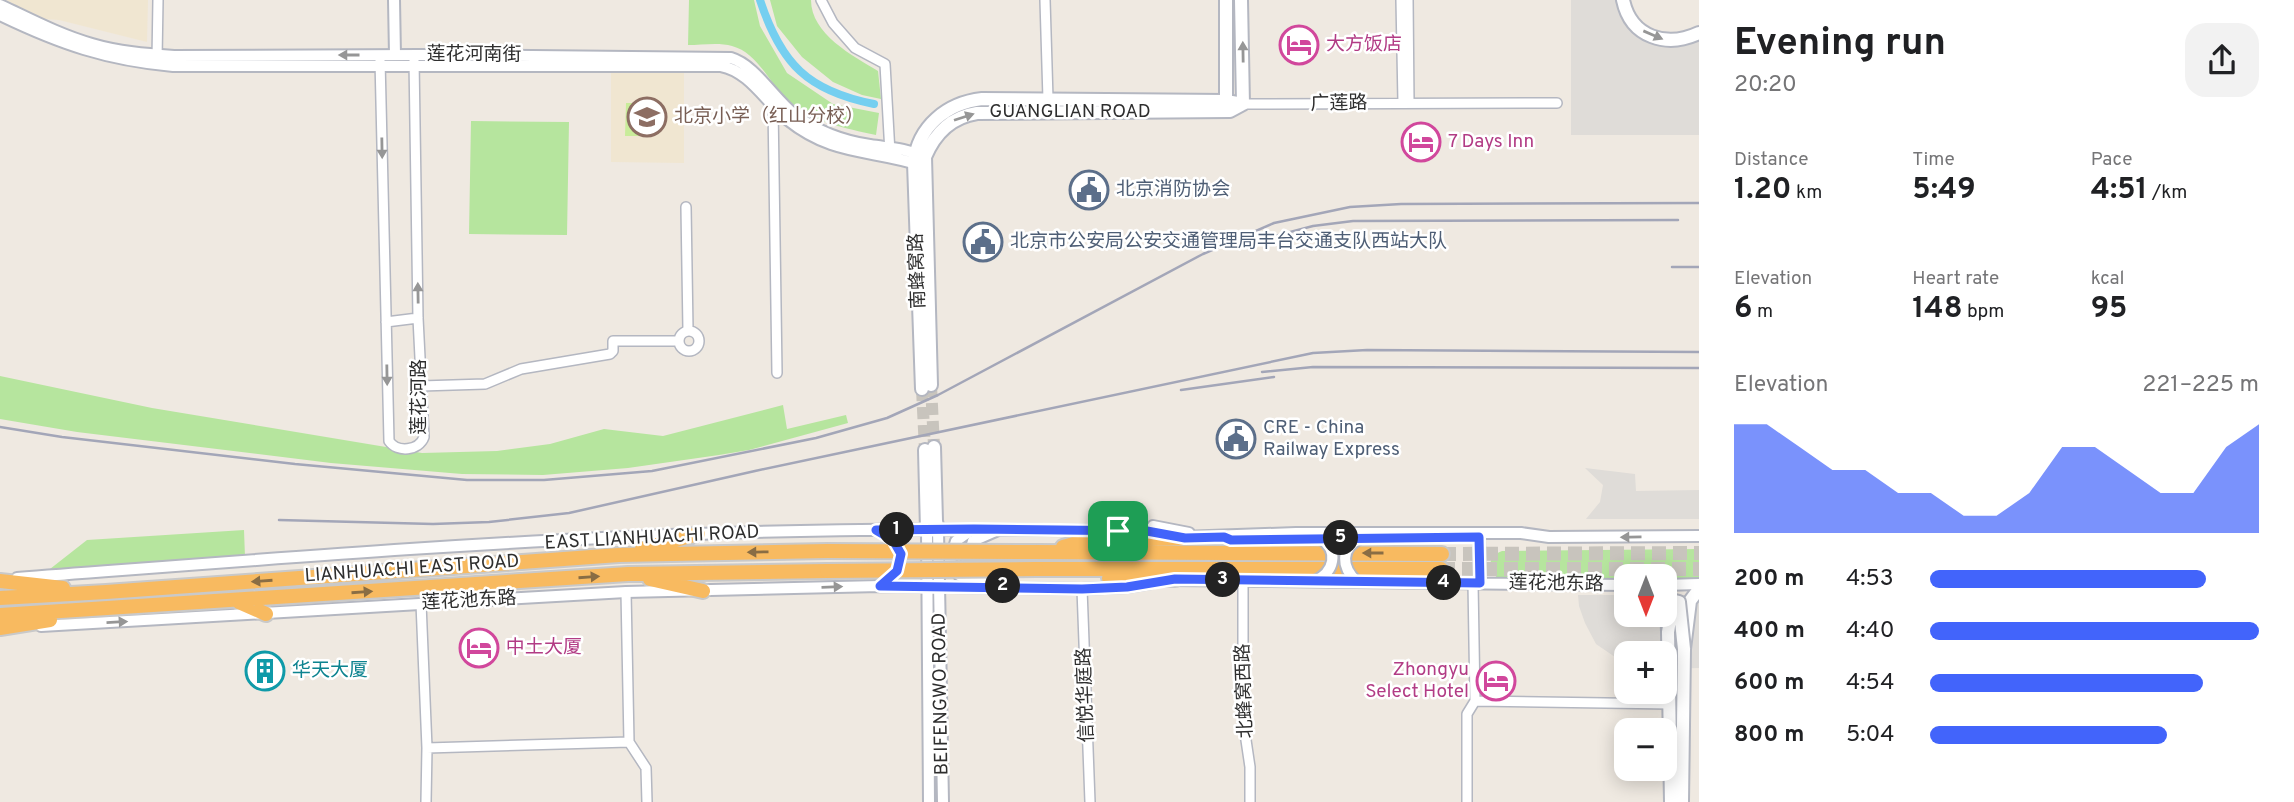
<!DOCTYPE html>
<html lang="en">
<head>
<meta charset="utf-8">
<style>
  body { margin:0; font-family:Overpass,"Noto Sans SC",sans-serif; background:#f2f2f2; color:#202124; height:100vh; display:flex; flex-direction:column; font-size:26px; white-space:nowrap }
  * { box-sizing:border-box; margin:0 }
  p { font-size:23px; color:#757577 }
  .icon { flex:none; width:38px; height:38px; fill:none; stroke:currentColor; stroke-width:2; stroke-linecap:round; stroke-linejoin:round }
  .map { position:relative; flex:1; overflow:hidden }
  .details { display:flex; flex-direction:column; background:#fff; width:595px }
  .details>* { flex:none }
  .needle { width:46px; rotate:180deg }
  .fabs { position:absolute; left:1614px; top:564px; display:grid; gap:14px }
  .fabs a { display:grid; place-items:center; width:63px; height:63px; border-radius:14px; background:#fff; box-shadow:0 4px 18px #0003; font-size:35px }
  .pin { position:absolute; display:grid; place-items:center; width:60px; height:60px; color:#fff; margin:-30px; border-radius:14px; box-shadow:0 4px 10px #0006 }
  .km { position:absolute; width:35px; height:35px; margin:-18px; border-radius:50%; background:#222; color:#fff; font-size:19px; line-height:35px; text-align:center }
  .round { display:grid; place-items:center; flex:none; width:74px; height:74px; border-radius:21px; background:#f2f2f2 }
  .summary { display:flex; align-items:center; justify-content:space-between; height:119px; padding:0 35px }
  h1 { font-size:38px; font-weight:700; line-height:52px }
  .figures { display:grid; grid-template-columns:repeat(3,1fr); gap:10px; height:119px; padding:7px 35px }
  .figures div { display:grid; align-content:center }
  .figures b { font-size:30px; font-weight:700 }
  .figures small { font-size:19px; font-weight:400 }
  .figures p { font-size:19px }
  .chart { height:196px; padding:14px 35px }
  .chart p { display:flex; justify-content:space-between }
  .chart svg { width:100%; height:126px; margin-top:7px; fill:#4264fb; opacity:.7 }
  ul { padding:0 35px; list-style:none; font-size:23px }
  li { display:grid; grid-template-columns:112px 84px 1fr; align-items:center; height:52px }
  li i { height:18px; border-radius:9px; background:#4264fb }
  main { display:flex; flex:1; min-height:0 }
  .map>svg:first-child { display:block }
  .education { fill:#f0e6d1 }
  .green { fill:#b6e59e }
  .pitch { fill:#c9ec9a }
  .plaza { fill:#dfdcd8 }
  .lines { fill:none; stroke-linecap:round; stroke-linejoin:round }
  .canal { stroke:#75cff0; stroke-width:8 }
  .secondary-tunnel { stroke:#c8c4bd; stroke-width:12; stroke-dasharray:12 6; stroke-linecap:butt }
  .trunk-tunnel { stroke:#c8c4bd; stroke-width:14; stroke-dasharray:14 7; stroke-linecap:butt }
  .minor-casing { stroke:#b4b7c1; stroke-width:12 }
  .tertiary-casing { stroke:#b4b7c1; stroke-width:14 }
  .secondary-casing { stroke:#b4b7c1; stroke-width:16 }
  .trunk-casing { stroke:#c9c9c9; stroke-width:18 }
  .minor { stroke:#fff; stroke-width:9 }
  .tertiary { stroke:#fff; stroke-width:10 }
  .secondary { stroke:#fff; stroke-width:12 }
  .trunk { stroke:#f8ba60; stroke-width:14 }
  .rail { stroke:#a3a6b8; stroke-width:2.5 }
  .tertiary-bridge-casing { stroke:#b4b7c1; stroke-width:14; stroke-linecap:butt }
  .secondary-bridge-casing { stroke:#b4b7c1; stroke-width:16; stroke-linecap:butt }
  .trunk-bridge-casing { stroke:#c9c9c9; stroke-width:18; stroke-linecap:butt }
  .tertiary-bridge { stroke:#fff; stroke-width:10 }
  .secondary-bridge { stroke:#fff; stroke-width:12 }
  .trunk-bridge { stroke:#f8ba60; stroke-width:14 }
  .oneway { fill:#969696 }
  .oneway2 { fill:#896d44 }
  .route-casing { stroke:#fff; stroke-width:14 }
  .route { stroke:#4264fb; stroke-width:9 }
  .labels { text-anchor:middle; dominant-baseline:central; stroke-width:5; stroke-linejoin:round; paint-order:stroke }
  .hotel-label { font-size:19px; fill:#b23c85; stroke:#fff; text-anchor:start }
  .street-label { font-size:19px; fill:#2e2e2e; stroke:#fff }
  .education-label { font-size:19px; fill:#785e54; stroke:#fff; text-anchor:start }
  .service-label { font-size:19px; fill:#4e5e75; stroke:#fff; text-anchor:start }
  .culture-label { font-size:19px; fill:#0d838f; stroke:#fff; text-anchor:start }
</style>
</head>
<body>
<main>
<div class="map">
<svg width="1699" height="802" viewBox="0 0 1699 802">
  <rect width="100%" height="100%" fill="#efe9e1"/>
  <!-- education -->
  <path class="education" d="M6 0H148L147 42 59 20 43 19Z
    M611 72H684V163L611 162Z"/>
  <!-- green -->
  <path class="green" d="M689 0H754L760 26 787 73 833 104 879 113 876 135C844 128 816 123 790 102 770 86 759 53 732 46 719 42 701 45 688 45Z
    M770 0H811C811 34 853 56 878 71L881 99 862 95 833 82 802 57 777 26Z
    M471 121 569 122 567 235 469 234Z
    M0 376 152 408 422 453 497 451 550 444 604 429 663 436 783 405 787 429 846 415 848 423 749 450 719 455 628 468 543 475 462 474 331 463 77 432 0 419Z
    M244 530 245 557 50 569 87 540Z
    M1699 549V578L1664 579V576H1626V579L1502 581C1488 573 1485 557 1502 551Z"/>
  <!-- pitch -->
  <path class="pitch" d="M626 103H641V136H625Z"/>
  <!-- plaza -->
  <path class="plaza" d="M1571 0H1616L1623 21 1632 31 1643 40 1656 44 1669 46 1693 41 1699 37V135H1571Z
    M1585 468 1635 474 1636 491 1699 490V519H1586L1600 502 1603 485Z
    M1578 595H1626V614H1664V595H1699V668L1664 669V653H1626V661L1615 657 1596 644 1585 623 1579 606Z"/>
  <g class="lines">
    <!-- canal -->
    <path class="canal" d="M760 0C781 64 808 91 874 104"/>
    <!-- secondary-tunnel -->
    <path class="secondary-tunnel" d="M931 385 934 447
      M922 389 925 450"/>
    <!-- trunk-tunnel -->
    <path class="trunk-tunnel" d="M1442 554 1699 553
      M1441 569H1699"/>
    <defs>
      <path id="minor" d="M821 0 833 23 855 48 885 64 890 153
        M1045 0 1048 99
        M1401 0 1403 103
        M1408 0 1409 102
        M157 59 158 0
        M380 60 389 441C397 453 419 451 424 437L418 318 414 60
        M1243 104 1557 103
        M773 106 777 373
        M686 207 688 330
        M386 322 418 318
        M679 341a10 10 0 1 1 20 0a10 10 0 1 1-20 0Z
        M421 386 485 384 521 369 610 354 613 351V341H679
        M1243 580V720L1250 767V802
        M1082 589 1090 802
        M421 603 427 748 426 802
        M1475 701 1670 704
        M629 742 646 768 647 802
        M427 748 629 742 626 592
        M1467 802V714L1475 701 1473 583"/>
      <path id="tertiary" d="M394 0 395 55
        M0 5C30 19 60 35 92 44 119 52 146 54 174 56L420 55 731 58C755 65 774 99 795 115 817 131 842 141 870 145 888 148 905 148 922 156
        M0 15C60 44 107 60 173 66H721C749 71 766 102 788 120 833 156 870 149 920 165
        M1153 526 1189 533
        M973 529 956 541 950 561 959 575 980 585
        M927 530 929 802
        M938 530 943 802
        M878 531 893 539 901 554 897 571 893 575
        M1181 537 1296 533H1521L1549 537 1699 536
        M1479 537 1480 583
        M17 578C244 561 471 542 698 534 848 528 998 529 1147 531L1162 534
        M1170 580 1626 585
        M995 584 976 575 967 561 973 541 998 530
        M1664 585 1699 584
        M41 626 626 592 880 586 1082 589 1127 587 1151 583"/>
      <path id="secondary" d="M1226 0V101
        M1241 0 1243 104
        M1623 0C1631 38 1667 48 1699 33
        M931 385 925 157C935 133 951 117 977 113L1230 111 1243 104
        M922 389 914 163C918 126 947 103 982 99L1226 101 1243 104
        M934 447 936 521 938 530
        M925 450 927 530
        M1664 597 1667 602 1668 632 1671 802
        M1682 802 1684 649 1690 601 1699 589"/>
      <path id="trunk" d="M1063 547 1088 540 1185 538
        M642 549 698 534
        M1036 552 1442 554
        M1036 569H1441
        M1109 578 1175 579
        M650 579 703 591
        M0 581 63 588
        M0 598 106 592 619 555 827 551
        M239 602 266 614
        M0 615 628 574 827 571
        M0 628 50 620"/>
    </defs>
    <!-- minor casing -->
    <use href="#minor" class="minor-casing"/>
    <!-- tertiary casing -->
    <use href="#tertiary" class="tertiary-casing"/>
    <!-- secondary casing -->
    <use href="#secondary" class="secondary-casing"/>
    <!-- trunk casing -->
    <use href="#trunk" class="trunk-casing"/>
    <!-- minor -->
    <use href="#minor" class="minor"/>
    <!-- tertiary -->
    <use href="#tertiary" class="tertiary"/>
    <!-- secondary -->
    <use href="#secondary" class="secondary"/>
    <!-- trunk -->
    <use href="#trunk" class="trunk"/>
    <!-- rail -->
    <path class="rail" d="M1248 243 1313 226 1353 221 1678 220
      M1672 267H1699
      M1262 372 1313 367 1699 368
      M1181 390 1274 377
      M0 427 62 437 295 464 467 480H544L652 471 816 438 887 418 938 395 1203 254 1274 223 1350 207 1401 204 1699 203
      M279 520 433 524 489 522 569 513 755 471 1313 353 1367 350 1699 352"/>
    <defs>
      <path id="tertiary-bridge" d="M1315 581C1334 572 1340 551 1320 538
        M1357 582C1341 567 1340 548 1361 538"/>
      <path id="secondary-bridge" d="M1668 632 1673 603 1675 601 1679 602 1684 649"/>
      <path id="trunk-bridge" d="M827 551 1036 552
        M827 571 1036 569"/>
    </defs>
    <!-- tertiary-bridge casing -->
    <use href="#tertiary-bridge" class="tertiary-bridge-casing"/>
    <!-- secondary-bridge casing -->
    <use href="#secondary-bridge" class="secondary-bridge-casing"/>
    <!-- trunk-bridge casing -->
    <use href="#trunk-bridge" class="trunk-bridge-casing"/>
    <!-- tertiary-bridge -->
    <use href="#tertiary-bridge" class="tertiary-bridge"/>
    <!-- secondary-bridge -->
    <use href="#secondary-bridge" class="secondary-bridge"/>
    <!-- trunk-bridge -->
    <use href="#trunk-bridge" class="trunk-bridge"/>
  </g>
  <!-- one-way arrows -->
  <defs><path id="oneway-solid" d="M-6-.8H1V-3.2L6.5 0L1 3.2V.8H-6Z" transform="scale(1.75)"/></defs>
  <g class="oneway">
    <use href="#oneway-solid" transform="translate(1653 35) rotate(23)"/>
    <use href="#oneway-solid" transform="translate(1243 52) rotate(-91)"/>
    <use href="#oneway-solid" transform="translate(349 55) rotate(180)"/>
    <use href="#oneway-solid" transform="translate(964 117) rotate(-18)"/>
    <use href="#oneway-solid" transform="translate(382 148) rotate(89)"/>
    <use href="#oneway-solid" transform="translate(418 293) rotate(-91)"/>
    <use href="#oneway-solid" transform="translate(387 375) rotate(89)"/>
    <use href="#oneway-solid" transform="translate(1631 537) rotate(179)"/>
    <use href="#oneway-solid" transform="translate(832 587) rotate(-2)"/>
    <use href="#oneway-solid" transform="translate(117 622) rotate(-3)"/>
  </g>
  <g class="oneway2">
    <use href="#oneway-solid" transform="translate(758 552) rotate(179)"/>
    <use href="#oneway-solid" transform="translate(1373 553) rotate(-180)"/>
    <use href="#oneway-solid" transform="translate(589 577) rotate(-4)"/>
    <use href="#oneway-solid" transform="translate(262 581) rotate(176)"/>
    <use href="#oneway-solid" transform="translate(362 592) rotate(-4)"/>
  </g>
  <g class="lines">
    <defs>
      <path id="route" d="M974 529 1147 531 1185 538 1224 537 1231 540 1479 537 1480 583 1175 579 1127 587 1082 589 880 586 897 571 901 554 893 540 876 530Z"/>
    </defs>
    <!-- route casing -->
    <use href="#route" class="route-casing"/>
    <!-- route -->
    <use href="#route" class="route"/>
  </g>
  <!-- icons -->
  <defs>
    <symbol id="hotel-ring" viewBox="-11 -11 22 22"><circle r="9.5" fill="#fff" stroke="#d1479c" stroke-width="1.5"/><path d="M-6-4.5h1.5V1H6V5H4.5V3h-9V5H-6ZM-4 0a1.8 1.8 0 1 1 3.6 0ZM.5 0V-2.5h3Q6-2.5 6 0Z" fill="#d1479c"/></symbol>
    <symbol id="school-ring" viewBox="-11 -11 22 22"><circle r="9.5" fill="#fff" stroke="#8d6e63" stroke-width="1.5"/><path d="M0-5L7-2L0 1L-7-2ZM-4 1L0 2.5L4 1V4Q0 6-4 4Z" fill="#8d6e63"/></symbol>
    <symbol id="civic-ring" viewBox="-11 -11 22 22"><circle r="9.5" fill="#fff" stroke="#5c6f8a" stroke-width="1.5"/><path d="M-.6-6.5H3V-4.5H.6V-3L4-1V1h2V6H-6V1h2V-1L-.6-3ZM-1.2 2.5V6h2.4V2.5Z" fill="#5c6f8a"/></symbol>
    <symbol id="building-ring" viewBox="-11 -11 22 22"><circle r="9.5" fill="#fff" stroke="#0f9aa8" stroke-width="1.5"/><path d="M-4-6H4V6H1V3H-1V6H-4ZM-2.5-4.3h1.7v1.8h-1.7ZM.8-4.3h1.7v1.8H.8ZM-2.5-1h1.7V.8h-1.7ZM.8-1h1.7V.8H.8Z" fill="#0f9aa8"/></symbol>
  </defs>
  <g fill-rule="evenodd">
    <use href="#hotel-ring" x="1277" y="23" width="44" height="44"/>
    <use href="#school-ring" x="625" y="95" width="44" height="44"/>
    <use href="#hotel-ring" x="1399" y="120" width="44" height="44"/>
    <use href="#civic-ring" x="1067" y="168" width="44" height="44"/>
    <use href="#civic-ring" x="961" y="220" width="44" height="44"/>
    <use href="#civic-ring" x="1214" y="417" width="44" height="44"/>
    <use href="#hotel-ring" x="457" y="626" width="44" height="44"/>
    <use href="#building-ring" x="243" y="649" width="44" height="44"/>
    <use href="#hotel-ring" x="1474" y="659" width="44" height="44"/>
  </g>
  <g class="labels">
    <!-- hotel labels -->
    <g class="hotel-label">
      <text x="1326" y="45">大方饭店</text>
      <text x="1448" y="142">7 Days Inn</text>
      <text x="506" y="648">中土大厦</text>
      <text x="1469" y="670" text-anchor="end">Zhongyu<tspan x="1469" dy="22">Select Hotel</tspan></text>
    </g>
    <!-- street labels -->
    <g class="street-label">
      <text x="474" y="55">莲花河南街</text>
      <text transform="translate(1339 104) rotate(-1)">广莲路</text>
      <text x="1070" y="112">GUANGLIAN ROAD</text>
      <text transform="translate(918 271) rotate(-92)">南蜂窝路</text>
      <text transform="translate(420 397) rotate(-90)">莲花河路</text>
      <text transform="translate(652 538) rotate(-3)">EAST LIANHUACHI ROAD</text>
      <text transform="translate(412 569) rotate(-4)">LIANHUACHI EAST ROAD</text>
      <text transform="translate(1556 584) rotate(1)">莲花池东路</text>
      <text transform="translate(469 601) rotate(-3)">莲花池东路</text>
      <text transform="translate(1245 691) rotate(-92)">北蜂窝西路</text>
      <text transform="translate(941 694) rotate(-91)">BEIFENGWO ROAD</text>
      <text transform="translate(1086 695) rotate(-92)">信悦华庭路</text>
    </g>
    <!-- education labels -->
    <g class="education-label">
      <text x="674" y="117">北京小学（红山分校）</text>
    </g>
    <!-- service labels -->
    <g class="service-label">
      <text x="1116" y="190">北京消防协会</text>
      <text x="1010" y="242">北京市公安局公安交通管理局丰台交通支队西站大队</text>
      <text x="1263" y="428">CRE - China<tspan x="1263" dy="22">Railway Express</tspan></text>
    </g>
    <!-- culture labels -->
    <g class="culture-label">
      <text x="292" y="671">华天大厦</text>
    </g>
  </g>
</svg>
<div class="fabs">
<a><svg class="needle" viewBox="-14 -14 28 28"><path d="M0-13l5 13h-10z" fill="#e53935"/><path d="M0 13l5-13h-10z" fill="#757577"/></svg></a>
<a>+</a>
<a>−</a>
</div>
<div class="pin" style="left:1118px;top:531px;background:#1e9e55"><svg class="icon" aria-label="arrive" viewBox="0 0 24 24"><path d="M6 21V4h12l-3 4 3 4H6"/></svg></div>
<b class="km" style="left:897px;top:530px">1</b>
<b class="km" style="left:1003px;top:586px">2</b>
<b class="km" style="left:1223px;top:580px">3</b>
<b class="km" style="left:1444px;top:583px">4</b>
<b class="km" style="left:1341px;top:538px">5</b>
</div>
<section class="details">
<div class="summary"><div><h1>Evening run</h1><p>20:20</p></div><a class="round"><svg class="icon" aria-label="share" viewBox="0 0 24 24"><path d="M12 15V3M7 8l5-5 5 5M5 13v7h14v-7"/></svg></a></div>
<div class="figures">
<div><p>Distance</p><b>1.20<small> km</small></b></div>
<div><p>Time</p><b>5:49</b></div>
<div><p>Pace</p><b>4:51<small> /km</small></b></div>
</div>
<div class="figures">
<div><p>Elevation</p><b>6<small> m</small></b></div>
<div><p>Heart rate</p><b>148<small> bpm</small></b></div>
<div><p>kcal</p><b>95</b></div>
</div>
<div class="chart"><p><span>Elevation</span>221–225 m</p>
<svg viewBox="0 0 160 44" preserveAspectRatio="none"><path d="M0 44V6L10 6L20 14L30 22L40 22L50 30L60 30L70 38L80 38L90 30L100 14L110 14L120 22L130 30L140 30L150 14L160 6V44z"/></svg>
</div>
<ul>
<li><b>200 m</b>4:53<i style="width:84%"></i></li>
<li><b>400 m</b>4:40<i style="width:100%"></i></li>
<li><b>600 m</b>4:54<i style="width:83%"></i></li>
<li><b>800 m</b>5:04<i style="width:72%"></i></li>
</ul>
</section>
</main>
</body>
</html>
